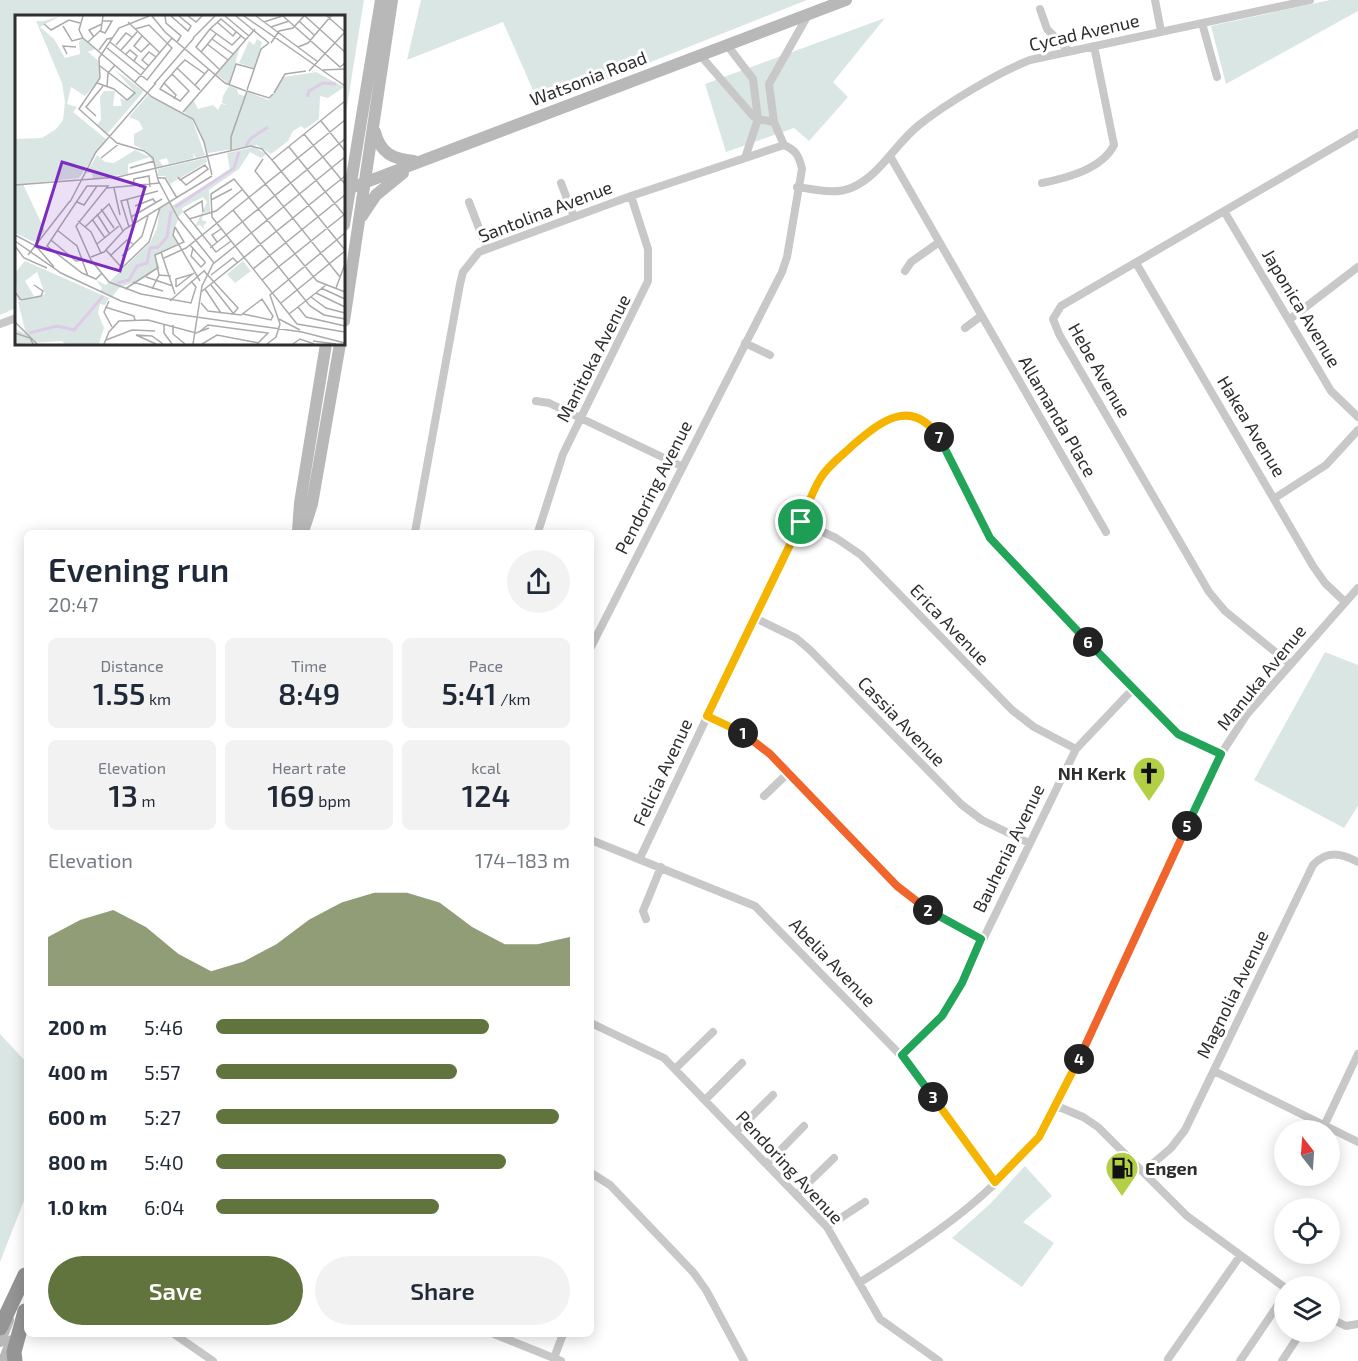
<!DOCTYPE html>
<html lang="en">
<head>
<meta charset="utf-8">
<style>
  body { margin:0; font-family:"Exo 2",sans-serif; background:#f2f2f3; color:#1f2937; height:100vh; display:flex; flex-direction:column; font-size:22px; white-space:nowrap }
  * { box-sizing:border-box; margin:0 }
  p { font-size:20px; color:#747a83 }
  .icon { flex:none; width:33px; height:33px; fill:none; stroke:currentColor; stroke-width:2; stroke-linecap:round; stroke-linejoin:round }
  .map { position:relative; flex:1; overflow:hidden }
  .side { position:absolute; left:24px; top:530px; width:570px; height:807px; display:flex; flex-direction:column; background:#fff; border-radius:9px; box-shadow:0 3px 15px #0003 }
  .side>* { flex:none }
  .needle { width:39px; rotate:343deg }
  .tools { position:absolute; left:1274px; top:1120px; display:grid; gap:12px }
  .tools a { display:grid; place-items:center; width:66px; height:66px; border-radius:50%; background:#fff; box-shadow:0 3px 15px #0003; font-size:30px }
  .pin { position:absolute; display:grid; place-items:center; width:51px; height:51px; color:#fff; margin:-26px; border:3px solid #fff; border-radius:50%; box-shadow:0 2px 6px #0007 }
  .km { position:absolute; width:30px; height:30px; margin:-15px; border-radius:50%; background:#222; color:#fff; font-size:16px; line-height:30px; text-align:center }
  .round { display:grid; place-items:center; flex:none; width:63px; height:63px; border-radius:32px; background:#f2f2f3 }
  .headline { display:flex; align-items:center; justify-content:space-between; height:102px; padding:0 24px }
  h1 { font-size:33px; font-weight:600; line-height:45px }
  .figures { display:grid; grid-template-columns:repeat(3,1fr); gap:9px; height:102px; padding:6px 24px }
  .figures div { display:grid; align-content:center; border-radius:9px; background:#f2f2f3; text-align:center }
  .figures b { font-size:30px; font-weight:600 }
  .figures small { font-size:16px; font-weight:400 }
  .figures p { font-size:16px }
  .chart { height:168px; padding:12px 24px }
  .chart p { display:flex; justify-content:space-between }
  .chart svg { width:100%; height:108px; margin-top:6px; fill:#62743d; opacity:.7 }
  .button { display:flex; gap:12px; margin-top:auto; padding:12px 24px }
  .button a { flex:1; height:69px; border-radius:36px; background:#62743d; color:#fff; font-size:24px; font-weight:600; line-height:69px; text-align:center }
  .button a+a { background:#f2f2f3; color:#1f2937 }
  ul { padding:0 24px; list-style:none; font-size:20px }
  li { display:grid; grid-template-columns:96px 72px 1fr; align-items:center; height:45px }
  li i { height:15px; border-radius:8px; background:#62743d }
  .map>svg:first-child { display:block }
  .green { fill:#dae6e3 }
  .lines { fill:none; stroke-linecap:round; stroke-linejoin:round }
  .street { stroke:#c8c8c8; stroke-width:8 }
  .secondary { stroke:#b8b8b8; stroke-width:12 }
  .highway { stroke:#959595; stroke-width:15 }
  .split-1-casing { stroke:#fff; stroke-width:12 }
  .split-2-casing { stroke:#fff; stroke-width:12 }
  .split-3-casing { stroke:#fff; stroke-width:12 }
  .split-4-casing { stroke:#fff; stroke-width:12 }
  .split-5-casing { stroke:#fff; stroke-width:12 }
  .split-6-casing { stroke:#fff; stroke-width:12 }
  .split-7-casing { stroke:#fff; stroke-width:12 }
  .split-8-casing { stroke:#fff; stroke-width:12 }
  .split-1 { stroke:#f5b400; stroke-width:8 }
  .split-2 { stroke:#f0652b; stroke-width:8 }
  .split-3 { stroke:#22a559; stroke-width:8 }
  .split-4 { stroke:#f5b400; stroke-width:8 }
  .split-5 { stroke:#f0652b; stroke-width:8 }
  .split-6 { stroke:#22a559; stroke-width:8 }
  .split-7 { stroke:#22a559; stroke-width:8 }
  .split-8 { stroke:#f5b400; stroke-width:8 }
  .labels { text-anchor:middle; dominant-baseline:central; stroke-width:6; stroke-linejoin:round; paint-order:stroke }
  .street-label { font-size:18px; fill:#2e2e2e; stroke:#fff }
  .poi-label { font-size:18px; font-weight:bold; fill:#2e2e2e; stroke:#fff; text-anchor:end }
  .inset-river { fill:none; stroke:#decbe7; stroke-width:3 }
  .inset-road { fill:none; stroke:#ababab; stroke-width:1.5 }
  .view { fill:#7b2cbf; fill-opacity:0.15; stroke:#7b2cbf; stroke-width:3 }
  .inset-edge { fill:none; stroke:#2e2e2e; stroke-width:3 }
</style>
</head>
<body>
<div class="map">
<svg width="1358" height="1361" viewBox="0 0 1358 1361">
  <rect width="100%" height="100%" fill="#fff"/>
  <!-- green -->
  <path class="green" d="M0 0H364L344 125V16H16V308L0 315Z
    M421 0H807L540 106 503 22 407 60Z
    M1330 0H1358V11L1226 84 1211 26Z
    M885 18 833 82 848 97 809 141 794 128 726 152 705 84Z
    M1325 652 1358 665V806L1344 828 1254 780Z
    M0 1034 27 1063V1193L0 1262Z
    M1025 1166 1052 1196 1023 1222 1054 1243 1022 1287 952 1238 990 1204Z"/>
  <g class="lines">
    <!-- street -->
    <path class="street" d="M1155 0 1161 31
      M1040 9 1047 29 1069 51
      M1202 23 1217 77
      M727 45 753 79 758 119 745 158
      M700 55 753 116 758 119 774 122
      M784 145 774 122 769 84 808 15
      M890 156 1106 532
      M561 183 574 217
      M1042 183C1067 178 1102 169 1114 145L1094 46
      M797 187C814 189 834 195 851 188 880 176 895 144 919 125 947 103 997 73 1030 60L1310 0
      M469 202 487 249
      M1224 211 1331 391 1358 417
      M1136 263 1313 566 1325 583 1345 602
      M905 271 911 262 938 243
      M1290 319 1358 267
      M0 324 16 318
      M965 328 981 316
      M745 343 770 355
      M536 401 549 403 681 466
      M1275 498 1326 465 1358 430
      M801 522 836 538 861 555 1012 710 1034 727 1076 749
      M415 532 460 284 463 272 479 252 631 196 784 145C796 150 799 156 802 169L787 257 782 272 591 647
      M538 532 563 454 648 281V249L631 196
      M755 618 796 638 810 650 962 805 982 820 1029 843
      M1290 664 1225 611 1209 592 1059 334 1053 319 1061 306 1358 133
      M707 716 736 729 759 745 909 897 945 921 981 939
      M764 796 788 773
      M591 840 755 906 915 1070 995 1182
      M640 858 821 477 831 465 885 421 897 416 923 420 934 430 946 446 979 518 1004 554 1160 718 1178 734 1221 754
      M646 919 643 911 661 867
      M591 1023 664 1058 827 1227 880 1319 939 1361
      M902 1055 932 1028 954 999 1076 749 1133 689
      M675 1069 713 1032
      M1214 1071 1358 1142
      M705 1100 742 1063
      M1057 1106 1083 1117 1098 1127 1187 1216 1284 1287
      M1324 1126 1358 1054
      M736 1132 773 1095
      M767 1164 804 1126
      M1143 1172 1171 1148 1185 1130 1313 865C1327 850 1341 853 1358 862
      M591 1173 610 1185 693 1272 706 1290 744 1361
      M797 1194 834 1158
      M827 1227 865 1202
      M859 1283C934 1236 1012 1185 1057 1106L1221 754 1247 714 1358 588
      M1329 1318 1346 1326 1358 1324
      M174 1334 213 1361
      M494 1334 561 1361
      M554 1358 563 1334
      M1168 1359 1240 1256
      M1240 1361 1284 1296
      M1282 1361 1301 1332"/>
    <!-- secondary -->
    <path class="secondary" d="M375 132C381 154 393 159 414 161
      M348 189 846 0
      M362 216 376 195 403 173
      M344 225 381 0
      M344 321 392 0
      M298 531 300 503 326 344
      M303 532 312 504 340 344
      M0 1341 8 1320
      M4 1361 12 1341"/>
    <!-- highway -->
    <path class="highway" d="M0 1328 25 1275
      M15 1361 14 1352 25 1311"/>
  </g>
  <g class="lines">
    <defs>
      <path id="split-1" d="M743 733 707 716 801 522"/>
      <path id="split-2" d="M743 733 770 754 897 886 928 910"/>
      <path id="split-3" d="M928 910 981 939 962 983 942 1016 902 1055 933 1097"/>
      <path id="split-4" d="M933 1097 995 1182 1039 1137 1079 1059"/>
      <path id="split-5" d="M1079 1059 1187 826"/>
      <path id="split-6" d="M1088 642 1178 734 1221 754 1187 826"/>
      <path id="split-7" d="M939 437 990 538 1088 642"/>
      <path id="split-8" d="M801 522C807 507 812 492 820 479 828 465 842 456 853 445 881 421 911 397 939 437"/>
    </defs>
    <!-- split-1 casing -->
    <use href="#split-1" class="split-1-casing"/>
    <!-- split-2 casing -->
    <use href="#split-2" class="split-2-casing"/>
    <!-- split-3 casing -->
    <use href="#split-3" class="split-3-casing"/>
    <!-- split-4 casing -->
    <use href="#split-4" class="split-4-casing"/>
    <!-- split-5 casing -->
    <use href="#split-5" class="split-5-casing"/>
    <!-- split-6 casing -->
    <use href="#split-6" class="split-6-casing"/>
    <!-- split-7 casing -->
    <use href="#split-7" class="split-7-casing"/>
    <!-- split-8 casing -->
    <use href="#split-8" class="split-8-casing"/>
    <!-- split-1 -->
    <use href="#split-1" class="split-1"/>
    <!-- split-2 -->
    <use href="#split-2" class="split-2"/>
    <!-- split-3 -->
    <use href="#split-3" class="split-3"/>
    <!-- split-4 -->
    <use href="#split-4" class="split-4"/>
    <!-- split-5 -->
    <use href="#split-5" class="split-5"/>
    <!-- split-6 -->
    <use href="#split-6" class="split-6"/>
    <!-- split-7 -->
    <use href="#split-7" class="split-7"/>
    <!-- split-8 -->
    <use href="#split-8" class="split-8"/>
  </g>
  <!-- icons -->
  <defs>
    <symbol id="church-pin" viewBox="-11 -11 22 30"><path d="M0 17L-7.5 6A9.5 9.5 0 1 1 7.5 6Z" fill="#b3cf45" stroke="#fff"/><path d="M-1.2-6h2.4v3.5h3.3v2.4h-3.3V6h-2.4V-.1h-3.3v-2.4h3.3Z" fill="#111"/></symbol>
    <symbol id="fuel-pin" viewBox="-11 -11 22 30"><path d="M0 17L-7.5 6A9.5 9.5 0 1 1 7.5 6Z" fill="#b3cf45" stroke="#fff"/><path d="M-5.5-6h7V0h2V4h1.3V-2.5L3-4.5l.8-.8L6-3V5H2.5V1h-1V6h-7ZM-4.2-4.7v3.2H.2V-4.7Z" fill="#111"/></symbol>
  </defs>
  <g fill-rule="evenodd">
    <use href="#church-pin" x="1130" y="754" width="38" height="52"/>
    <use href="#fuel-pin" x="1103" y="1149" width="38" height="52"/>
  </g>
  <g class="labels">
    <!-- street labels -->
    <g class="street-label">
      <text transform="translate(1084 32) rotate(-13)">Cycad Avenue</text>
      <text transform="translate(588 78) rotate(-21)">Watsonia Road</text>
      <text transform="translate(545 211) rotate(-21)">Santolina Avenue</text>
      <text transform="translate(1302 308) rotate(59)">Japonica Avenue</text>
      <text transform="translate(593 358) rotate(-63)">Manitoka Avenue</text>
      <text transform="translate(1100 370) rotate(60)">Hebe Avenue</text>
      <text transform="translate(1058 416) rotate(60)">Allamanda Place</text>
      <text transform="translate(1252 426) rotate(59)">Hakea Avenue</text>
      <text transform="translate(653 487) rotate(-63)">Pendoring Avenue</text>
      <text transform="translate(950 624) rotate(46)">Erica Avenue</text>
      <text transform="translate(1261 677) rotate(-51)">Manuka Avenue</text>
      <text transform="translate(902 721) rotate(46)">Cassia Avenue</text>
      <text transform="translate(662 772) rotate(-65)">Felicia Avenue</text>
      <text transform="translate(1008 848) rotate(-64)">Bauhenia Avenue</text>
      <text transform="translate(833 962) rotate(46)">Abelia Avenue</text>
      <text transform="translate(1232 994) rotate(-64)">Magnolia Avenue</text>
      <text transform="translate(790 1167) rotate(47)">Pendoring Avenue</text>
    </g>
    <!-- poi labels -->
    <g class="poi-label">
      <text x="1126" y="773">NH Kerk</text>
      <text x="1145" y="1168" text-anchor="start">Engen</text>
    </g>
  </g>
  <!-- overview -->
  <g transform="translate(15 15)">
    <rect width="330" height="330" fill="#fff"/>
    <path d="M19 1 21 6H29L45 1 25 12 39 24 50 43 65 39 64 27 68 23 80 34 73 37 84 46V65L70 81 56 72 52 89 62 92 58 97 91 124 64 163 8 169 30 216 19 227 0 218V124L27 123 41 114 48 105 50 87 47 68ZM242 24 247 27 240 53 224 48 234 26 239 30ZM225 32 214 69 201 59ZM100 55 129 76 92 119 82 110 86 105 85 82 89 76H100L98 91H107L105 83 112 86 119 76ZM301 57 329 72 313 83 305 81 304 104 290 114 286 111 278 116 273 126 256 139 242 130 193 138 179 105 169 97 178 84 183 94 198 90 203 95 206 89 212 90 207 88 208 81 214 71 222 74 223 79 229 81 232 77 254 85 269 62ZM133 80 177 104 190 140 181 143 178 138 179 143 154 149 152 143 144 145 148 151 141 152 131 136 119 130V119L128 114 124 106 114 102ZM239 132 251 139 246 143 235 137 224 154 194 175 195 197 188 198 187 205 192 207 188 211 191 216 185 210 180 212 192 187 188 182 167 193 168 197 163 202 157 191 215 155 212 138ZM120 135 135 142 113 149V159L78 164 77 158H71L82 140 90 147 99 148ZM191 143 192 147 155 169 150 161H143V154ZM154 187 163 205 157 219 165 229 140 240 144 251 132 262 104 273 97 282 85 276 87 273 81 265 91 270 135 228 142 213 145 193ZM10 246 94 283 90 290 85 289 83 298 89 313 84 328 88 329H50L47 326 0 329V314L11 319 3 287 30 279 22 257 10 266 19 281 3 286 0 258ZM228 246 236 256 220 268 212 259Z" fill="#dae6e3"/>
    <path class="inset-river" d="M292 82 294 76 308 68 321 69M231 131 235 124 253 112M160 192 219 153 224 137M102 268 114 265 122 251 132 248 135 233 143 232 152 222 156 196M14 318 42 311 59 315 88 281"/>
    <path class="inset-road" d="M68 1 64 15 68 23 137 82 178 104 189 127 197 160M134 1 104 13 84 43 85 63 64 94 102 128 129 136 138 143 143 165 163 203 199 248M137 1 150 17 210 68 231 76M150 1 151 8 166 21 162 27M156 1 173 16 176 11 164 1M173 1 181 7 187 1M210 1 234 21M221 1 254 28M229 1 330 71M241 1 303 47M268 1 325 52 330 48M290 1 330 37M312 1 330 17M284 6 299 20M113 7 145 38M202 7 218 21 221 17M249 7 267 1M29 9 36 15 54 5 65 8M48 11 57 26 68 23M256 12 274 6M195 14 217 30 226 21M85 16 90 18 97 6H88M127 21 119 31 126 37 135 28M79 22 74 15 87 9M178 23 200 1M197 24 218 39M73 27 86 15 88 1M95 27 130 55M256 28 264 16 278 13 289 1M192 29 213 45M101 30 111 18 117 22M283 32 293 28 316 1M92 33 132 65 157 33 134 10 120 14M84 35 92 24 97 23M106 35 122 17M186 37 201 19M52 39 48 31 61 32M111 39 115 35 122 41 119 46M134 51 127 45 134 37 141 42M162 53 185 75M204 54 181 32 195 14 206 4 231 25M308 55 330 54M294 56 330 17M157 59 174 76 165 86 145 74 149 68 157 59 162 53 170 45 190 59M120 67 157 23M82 68 99 74 112 85 120 78 85 51M149 68 161 80 159 84M139 69 179 23M180 70 194 54M214 70 221 49 240 54M92 72 93 58 100 50M232 75 246 34 254 28M232 76 254 83 258 79M259 78 270 59 291 56M168 97 240 14M81 101 71 92 88 71M306 106 330 136M289 119 330 169M274 132 330 201M216 136V122L232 76M86 143 105 128M248 144 240 156 325 262M257 145 330 235M115 153 139 146M163 162 165 165 190 150 193 154 171 170 166 165M143 163H150L162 183M65 165 103 162 236 131 247 134 257 145 330 86M0 170 65 165M118 171 119 164 134 161 135 172M92 173 145 168M99 173 105 200M112 184 118 209M196 185 217 174M55 187 81 137 141 68M62 187 69 190 82 171M120 191 138 184 141 188M86 194 99 213M218 195 295 291 309 300 330 304M188 197 187 186 169 197 201 237 216 226M82 199 94 218M116 202 147 184M77 204 90 223M174 204 201 196 228 174M63 206 76 217 86 238M70 212 94 189 108 216M114 212 106 186 143 176M160 212 158 220 185 266M42 215 62 231 73 261M0 220 21 231 39 252M211 220 330 124M36 225 61 246 67 245M0 226 46 258 106 286 153 298 287 317 330 328M202 227 197 220 206 214M82 229 104 211M175 230 190 247V248L186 252 176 241 178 233M0 231 9 243 32 253M195 233 211 220M91 235 107 253 134 227 145 193M146 237 160 279M13 240 55 186M95 241 112 225 118 229M107 241 127 221 133 201M76 242 89 237 110 214 197 161M149 243 171 233 330 105M238 254 330 180M189 256 223 293 218 299M87 258 81 264 67 258 32 231 72 171H93L61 211 76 245 94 267 126 279 176 288 181 272 176 266M144 260 140 240 169 227 160 212M196 260 218 243 223 248M131 262 158 271M247 265 330 199M118 267 148 276M196 270 218 298M161 272V264L178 259M161 272 179 258M306 273 330 284M321 273 330 249M110 274 144 252M137 274 144 260 156 261M190 274 206 298M0 277 6 285 26 281 28 276 19 270M186 277 330 161M330 277 302 266 219 164 196 179 197 202 282 309 330 317M301 278 330 292M296 282 311 293 330 298M94 286 89 297 97 312M155 286 190 255M186 288 193 296 226 300 247 284 258 301 256 305 228 299M266 288 330 236M90 292 119 301 120 306M283 292 291 302 330 311M274 299 311 270M264 304 285 315M0 307 22 329M149 309V318L157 329M158 310V319L170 329M184 317 193 310 253 318 242 329M0 318 15 323 18 329M121 320 137 321 148 329M121 320 141 329M91 325 117 315 140 316M298 326 321 329M89 329 94 317 104 306 133 305 181 318 194 313M178 329 187 271 198 249 330 142M187 329 202 320 244 328M252 329 261 322 265 309 255 280 330 218M278 329 285 324 299 329"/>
    <path class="view" d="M47 147 130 172 105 256 21 231Z"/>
    <rect width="330" height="330" class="inset-edge"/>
  </g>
</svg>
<div class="tools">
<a><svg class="needle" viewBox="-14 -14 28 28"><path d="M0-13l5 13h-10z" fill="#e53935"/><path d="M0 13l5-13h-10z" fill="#747a83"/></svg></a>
<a><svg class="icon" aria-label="locate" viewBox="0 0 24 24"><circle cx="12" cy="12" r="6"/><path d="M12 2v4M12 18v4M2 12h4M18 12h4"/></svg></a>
<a><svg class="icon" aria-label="layers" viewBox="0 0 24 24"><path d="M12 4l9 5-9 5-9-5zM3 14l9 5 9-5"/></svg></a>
</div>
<div class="pin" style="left:801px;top:522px;background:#1e9e55"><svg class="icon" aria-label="arrive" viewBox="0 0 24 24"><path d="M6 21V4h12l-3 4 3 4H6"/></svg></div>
<b class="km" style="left:743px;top:733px">1</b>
<b class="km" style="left:928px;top:910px">2</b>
<b class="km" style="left:933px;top:1097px">3</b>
<b class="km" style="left:1079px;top:1059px">4</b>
<b class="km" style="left:1187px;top:826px">5</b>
<b class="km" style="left:1088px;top:642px">6</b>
<b class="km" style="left:939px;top:437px">7</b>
<section class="side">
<div class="headline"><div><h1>Evening run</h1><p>20:47</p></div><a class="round"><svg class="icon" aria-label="share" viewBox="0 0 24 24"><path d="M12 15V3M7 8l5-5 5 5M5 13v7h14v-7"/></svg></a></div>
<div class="figures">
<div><p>Distance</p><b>1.55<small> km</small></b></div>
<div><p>Time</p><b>8:49</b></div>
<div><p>Pace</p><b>5:41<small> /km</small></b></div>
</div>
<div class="figures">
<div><p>Elevation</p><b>13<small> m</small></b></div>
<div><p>Heart rate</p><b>169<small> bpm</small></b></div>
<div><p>kcal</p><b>124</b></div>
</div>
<div class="chart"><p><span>Elevation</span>174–183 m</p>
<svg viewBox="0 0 160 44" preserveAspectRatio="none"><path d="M0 44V24L10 17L20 13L30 20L40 31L50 38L60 34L70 27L80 17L90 10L100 6L110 6L120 10L130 20L140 27L150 27L160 24V44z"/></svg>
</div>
<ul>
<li><b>200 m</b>5:46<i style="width:77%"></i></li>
<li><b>400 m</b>5:57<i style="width:68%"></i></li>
<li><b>600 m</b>5:27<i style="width:97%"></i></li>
<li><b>800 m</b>5:40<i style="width:82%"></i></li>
<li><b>1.0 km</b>6:04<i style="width:63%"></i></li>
</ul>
<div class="button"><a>Save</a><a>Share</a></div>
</section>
</div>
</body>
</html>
